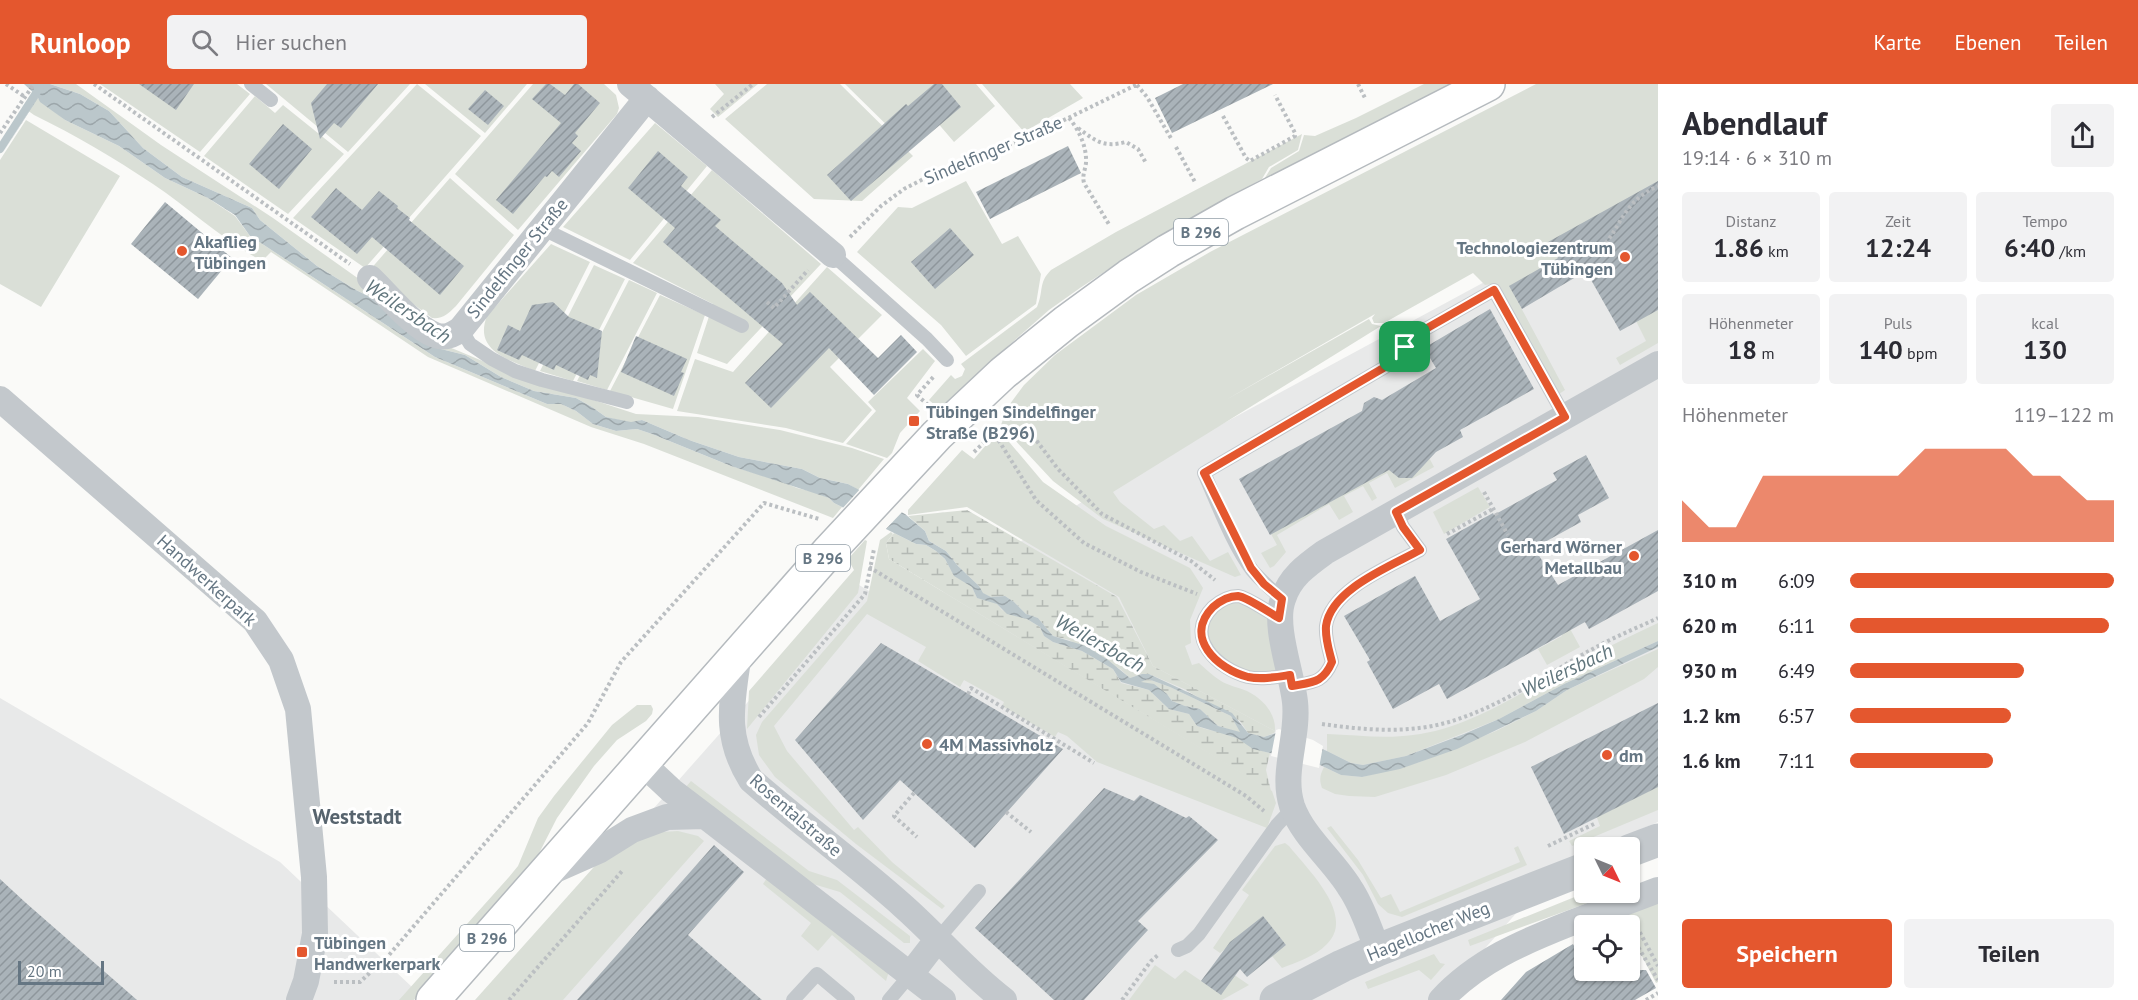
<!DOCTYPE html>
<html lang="de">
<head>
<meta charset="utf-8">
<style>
  body { margin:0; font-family:"PT Sans",sans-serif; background:#f2f2f3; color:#2b2b33; height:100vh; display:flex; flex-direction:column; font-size:22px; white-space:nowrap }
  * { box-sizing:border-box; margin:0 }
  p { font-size:20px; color:#7c7c81 }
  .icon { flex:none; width:33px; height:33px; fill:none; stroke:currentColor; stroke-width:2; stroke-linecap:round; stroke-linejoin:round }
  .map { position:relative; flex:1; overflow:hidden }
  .panel { display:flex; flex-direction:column; background:#fff; width:480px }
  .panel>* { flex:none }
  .needle { width:39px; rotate:133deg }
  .tools { position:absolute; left:1574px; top:753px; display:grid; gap:12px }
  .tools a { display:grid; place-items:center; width:66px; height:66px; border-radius:6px; background:#fff; box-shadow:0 2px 4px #0004; font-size:30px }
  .scale { position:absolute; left:18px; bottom:15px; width:86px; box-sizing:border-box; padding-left:6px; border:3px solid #657683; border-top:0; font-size:16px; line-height:21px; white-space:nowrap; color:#657683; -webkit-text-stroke:4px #fff; paint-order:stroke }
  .pin { position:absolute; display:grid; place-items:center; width:51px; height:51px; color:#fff; margin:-26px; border-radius:12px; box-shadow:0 3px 9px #0006 }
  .round { display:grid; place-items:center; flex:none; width:63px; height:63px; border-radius:6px; background:#f2f2f3 }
  .head { display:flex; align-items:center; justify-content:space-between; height:102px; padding:0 24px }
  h1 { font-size:33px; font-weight:800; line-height:45px }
  .figures { display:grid; grid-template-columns:repeat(3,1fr); gap:9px; height:102px; padding:6px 24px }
  .figures div { display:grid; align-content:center; border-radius:6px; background:#f2f2f3; text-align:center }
  .figures b { font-size:26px; font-weight:800 }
  .figures small { font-size:16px; font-weight:400 }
  .figures p { font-size:16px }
  .chart { height:168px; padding:12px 24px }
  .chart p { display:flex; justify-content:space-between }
  .chart svg { width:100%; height:108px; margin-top:6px; fill:#e4572e; opacity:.7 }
  .button { display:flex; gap:12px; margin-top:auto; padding:12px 24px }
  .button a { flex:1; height:69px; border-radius:6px; background:#e4572e; color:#fff; font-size:24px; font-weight:800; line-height:69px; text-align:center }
  .button a+a { background:#f2f2f3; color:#2b2b33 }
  ul { padding:0 24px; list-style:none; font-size:20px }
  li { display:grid; grid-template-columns:96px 72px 1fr; align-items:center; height:45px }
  li i { height:15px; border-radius:8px; background:#e4572e }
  header { display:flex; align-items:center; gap:36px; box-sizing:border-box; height:84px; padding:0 30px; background:#e4572e; color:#fff }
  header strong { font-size:28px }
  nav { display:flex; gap:33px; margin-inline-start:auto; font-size:21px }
  .search { width:420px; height:54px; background:#f2f2f3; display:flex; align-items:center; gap:15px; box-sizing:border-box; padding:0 21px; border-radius:6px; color:#7c7c81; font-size:22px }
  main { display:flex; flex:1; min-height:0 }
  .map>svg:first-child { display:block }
  .built { fill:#e8e9e9 }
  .green { fill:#dadfd7 }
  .wetland { fill:url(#wetland-marsh) }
  .water { fill:url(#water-waves); fill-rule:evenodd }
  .pier { fill:#fafaf8 }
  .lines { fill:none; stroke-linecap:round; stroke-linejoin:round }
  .stream { stroke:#bbc7cb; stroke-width:8 }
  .building { fill:url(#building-hatch) }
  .primary-casing { stroke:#b5babe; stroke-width:36 }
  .path { stroke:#bbbfc2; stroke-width:4; stroke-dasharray:3 3; stroke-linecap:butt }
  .service { stroke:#c3c8cc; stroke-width:14 }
  .minor { stroke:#c3c8cc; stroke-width:26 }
  .tertiary { stroke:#c3c8cc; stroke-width:33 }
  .primary { stroke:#fff; stroke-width:33 }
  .route-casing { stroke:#fff; stroke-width:12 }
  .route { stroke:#e4572e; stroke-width:8 }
  .poi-dot { fill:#e4572e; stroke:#fff; stroke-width:2 }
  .labels { text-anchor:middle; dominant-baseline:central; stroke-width:6; stroke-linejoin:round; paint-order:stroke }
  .shield { fill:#fff; stroke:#939fa8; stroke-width:1.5 }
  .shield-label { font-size:16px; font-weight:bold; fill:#657683 }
  .street-label { font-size:18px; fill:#657683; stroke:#fff }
  .poi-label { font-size:18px; font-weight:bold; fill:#657683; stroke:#fff; text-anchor:start }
  .water-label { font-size:20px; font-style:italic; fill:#60757c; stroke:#fff }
  .quarter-label { font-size:21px; font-weight:bold; fill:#57646e; stroke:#fff }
</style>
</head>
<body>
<header>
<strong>Runloop</strong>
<div class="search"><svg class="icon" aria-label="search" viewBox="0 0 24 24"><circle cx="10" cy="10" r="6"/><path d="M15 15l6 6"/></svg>Hier suchen</div>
<nav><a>Karte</a><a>Ebenen</a><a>Teilen</a></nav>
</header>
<main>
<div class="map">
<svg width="1658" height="916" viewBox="0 0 1658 916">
  <defs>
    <pattern id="wetland-marsh" width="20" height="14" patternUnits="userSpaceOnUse" patternTransform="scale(1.5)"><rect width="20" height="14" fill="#dadfd7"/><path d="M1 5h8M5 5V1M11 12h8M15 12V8" fill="none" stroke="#b4b9b4"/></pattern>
    <pattern id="water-waves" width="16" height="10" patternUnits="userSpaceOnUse" patternTransform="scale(1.5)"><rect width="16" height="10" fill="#bbc7cb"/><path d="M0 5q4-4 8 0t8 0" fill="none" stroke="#9ca6aa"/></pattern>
    <pattern id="building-hatch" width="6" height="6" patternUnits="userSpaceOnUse" patternTransform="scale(1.5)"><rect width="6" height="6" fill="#aab3b9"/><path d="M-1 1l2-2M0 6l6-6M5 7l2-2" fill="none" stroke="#8e969c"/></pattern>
  </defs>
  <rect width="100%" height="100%" fill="#fafaf8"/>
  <!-- built -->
  <path class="built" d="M1658 104V738L1599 763 1584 764V770L1559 781 1439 916H484L854 498 908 530 1102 405Z
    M0 614 280 778 413 904 401 916H0Z"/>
  <!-- green -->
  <path class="green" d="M50 0H76L161 61 273 134 366 200 442 260 511 289 636 330 698 333 780 346 852 364 884 375 858 406 848 400 820 394 802 385 739 373 689 356 642 336 631 339 606 333 592 323 576 314 534 307 501 293 465 271 437 264 384 220 356 206 317 182 260 136 252 124 182 93 143 64 109 27 80 10Z
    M100 0H237L250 10 200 68Z
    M266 0H410L348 68Z
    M417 0 481 52 365 184 293 134Z
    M425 0H527L485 49Z
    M533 0H604L616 11 619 24 617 30 518 146 455 90Z
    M715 0H758L718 33 710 25 724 10Z
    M767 0H840L913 72 862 117 814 115 725 35Z
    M845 0H976L995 22 954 58 936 37 907 61Z
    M982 0H1070L1083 14 1024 48Z
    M1424 0H1453L1263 97 1271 84 1299 67 1304 51 1315 52 1356 34Z
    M1536 0H1658V98L1560 174 1510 203 1565 306 1556 312 1493 200 1485 201 1473 189 1384 239H1374L1372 234 1375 230 1224 317 1369 235 1372 240 1381 242 1113 408 1120 418 1154 445 1164 441 1180 457 1192 452 1210 477 1228 468 1241 491 1235 493 1103 435 1053 397 1001 341 1007 324 1024 301 1055 271 1136 211 1210 168Z
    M255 12 275 29 283 21 344 70 288 130 204 72Z
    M36 13 65 36 119 62 165 94 208 114 235 132 250 152 435 273 547 320H561L576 327 593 340 616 347 637 345 652 350 731 382 780 397 797 404 814 408 829 414 834 419 842 423 833 434 644 360 591 343 428 273 271 168 262 177C223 156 190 125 153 100 114 74 75 51 34 31L27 26Z
    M26 36 120 92 41 223 0 200V76Z
    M655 39 707 82 630 176 563 143Z
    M1302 50 1298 66 1269 83 1262 95 1151 157 1080 204 1049 226 998 271 953 315 937 323 929 316 951 291 955 295 962 292 965 285 961 280 1037 223C1044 207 1038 199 1051 186L1116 148Z
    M712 86 821 180 727 280 697 269 713 220 633 179Z
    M450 94 514 151 456 222C448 230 443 235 432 234L369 187Z
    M966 97 1002 160 1018 152 1041 190 1036 220 966 272 941 241 857 168 898 123 912 124Z
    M551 160 590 178 535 287C510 276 473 267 487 232Z
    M594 181 625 195 573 297 540 287Z
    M827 183 882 231 830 283 872 326 843 359 786 344 677 327 695 275 733 288Z
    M629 196 657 209 607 306 577 297Z
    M660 211 705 231 673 325 610 307Z
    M1658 226V259L1620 281 1616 274 1646 257 1636 237Z
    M923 265 935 277 907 314 920 327 900 349 892 369 887 374 846 360 876 327 868 318Z
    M999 346 1043 398 1106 442 1190 484 1203 504 1190 536 1191 559 1185 562 1192 581 1199 579C1206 585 1213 592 1221 597 1229 602 1238 603 1247 607 1263 615 1276 629 1275 647L1153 582 1119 513 967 423 908 431V426L962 366 974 375Z
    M1423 362 1434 383 1395 404 1387 389 1369 399 1377 414 1372 417 1363 402 1344 412 1353 428 1339 436 1329 420 1277 451 1286 468 1274 482 1270 484 1261 469 1277 461 1271 450Z
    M1478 403 1490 423 1444 450 1433 428Z
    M891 448 893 450 886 459 889 475 1272 707 1276 719 1267 744 1097 678 1067 652 1058 648 1055 653 1002 622 1004 618 964 596 960 603 918 577 926 563 867 530 774 642 787 667 854 746 858 743 892 778 945 822 942 825 856 760 775 693 759 671 756 651 762 638 867 517 880 456Z
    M865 456 867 457 858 509 747 645 749 607 854 486 848 475Z
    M1527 466 1580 563 1547 581 1538 565 1562 552 1518 471Z
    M1240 512 1279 534 1290 591 1263 594 1212 572 1203 536Z
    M1658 539V557L1564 600 1499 635 1406 672 1363 681 1351 679 1327 667V650C1355 651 1385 655 1413 651 1463 645 1509 616 1552 592 1587 573 1622 556 1658 539Z
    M1658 565V583L1644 595 1525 658 1446 691 1375 713 1349 712 1335 710 1322 704C1319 695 1320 691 1324 683L1341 691 1362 693 1420 678 1496 647 1536 627 1567 606Z
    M637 621H651L653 625 652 630 646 637 617 656 594 682 557 734 531 785 414 916H399L509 793 518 782 538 734 554 712 612 641Z
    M691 697 809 787 837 796 910 852V859H904L840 808 813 800 685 704Z
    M1658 700V726L1572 762 1569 757 1600 742 1596 731Z
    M1331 742 1358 776 1381 814 1391 810 1400 828 1520 778 1514 764 1518 762 1527 781 1402 833 1388 829 1378 820 1363 791 1327 744Z
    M678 747 698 752 704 757 563 916H475L601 775 646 749Z
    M1285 759 1289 762C1308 786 1356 831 1327 860 1316 872 1297 878 1282 884L1272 872 1286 861 1265 835 1220 869 1213 864 1249 811 1242 806 1275 762Z
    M767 794 889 887 886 897 832 851 818 867 801 852 811 839 763 800Z
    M1587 808 1615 809 1470 862 1468 856Z
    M1658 813V898L1656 899 1629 847V842L1626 841 1619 829Z
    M1434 870 1440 879 1445 880 1431 896 1419 886 1368 905 1365 898Z
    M1155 881 1175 895 1185 886 1219 909 1233 890 1249 901 1222 916H1129Z"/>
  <!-- wetland -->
  <path class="wetland" d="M967 426 1117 513 1153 582 1275 647 1274 649 1264 653 1248 649 1240 637 1184 605 1149 590H1142L1130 594 1120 585 1069 556 1053 552 1038 534 1026 530 1014 518 1005 512 991 513 982 509 979 502 958 482 946 467 929 457 925 447 908 432Z
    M894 449 916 460 926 461 936 467 945 475 954 491 972 503 977 514 989 516 997 520 1002 526 1027 535 1040 543 1044 552 1053 558 1082 567 1113 585 1121 599 1149 606 1169 625 1189 630 1197 642C1209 647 1223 648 1235 653 1248 659 1255 666 1270 669L1266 686 1271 707 889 475 886 459Z
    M1148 595 1170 603 1231 632 1241 649 1218 642 1200 625 1185 622 1172 617 1167 610 1140 598Z"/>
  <!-- water -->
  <path class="water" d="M24 0H50L80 10 109 27 143 64 182 93 252 124 260 136 317 182 356 206 384 220 437 264 465 271 501 293 534 307 576 314 592 323 606 333 631 338 642 336 689 356 739 373 802 385 820 394 848 400 905 430 925 447 929 457 946 467 958 482 979 502 983 509 991 513 1005 512 1014 518 1026 530 1038 534 1053 552 1086 562 1108 576 1130 594 1142 590H1149L1232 629 1248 649 1264 653 1279 648 1327 667 1351 679 1363 681 1406 672 1464 650 1499 635 1564 600 1658 557V563L1567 606 1536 627 1457 665 1400 685 1362 693 1341 691 1318 680 1253 665 1237 654 1197 642 1189 630 1169 625 1149 606 1121 598 1113 585 1082 567 1053 558 1044 552 1040 543 1027 535 1007 530 997 520 977 514 972 503 954 492 945 475 936 467 926 461 916 460 834 419 829 414 731 382 652 350 637 345 616 347 593 340 576 327 561 320H547L435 273 250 152 235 131 208 114 165 94 119 62 65 36 40 18 38 14 0 73 38 13ZM1148 595 1170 603 1231 632 1240 648 1218 642 1200 625 1185 622 1172 617 1167 610 1154 600 1141 598Z"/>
  <!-- pier -->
  <path class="pier" d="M861 404 904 426 884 447 841 426Z
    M1279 645 1313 656 1323 662 1319 684 1271 672 1276 646Z"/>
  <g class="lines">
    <!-- stream -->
    <path class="stream" d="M0 65 40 3"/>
  </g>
  <!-- building -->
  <path class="building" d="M139 0H194L176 26Z
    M327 0H378L341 44 334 39 320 55 311 19Z
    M546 0H550L565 11 574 0H578L600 19 575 49 578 52 572 59 581 67 559 93 552 87 547 93 545 92 513 130 496 116 561 39 532 15Z
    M934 0H942L961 23 851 117 827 91 906 20 908 22Z
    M1183 0H1273L1172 49 1155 14Z
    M485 6 504 22 488 41 468 25Z
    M283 40 312 65 279 105 249 80Z
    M1068 62 1081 89 990 135 976 108Z
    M658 67 688 93 681 102 721 136 715 142 782 199 797 221 810 208 878 274 901 251 917 268 874 311 829 264 771 324 745 299 783 260 663 158 675 144 628 104Z
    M1658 97V226L1620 247 1586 187 1522 225 1509 202 1558 174 1548 158Z
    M336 104 362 126 379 107 398 122 397 124 410 134 409 136 464 182 440 211 372 153 357 170 311 133Z
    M165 118 232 174 198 215 131 160Z
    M950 144 974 171 935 205 911 178Z
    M553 218 569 233 602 247 597 294 590 291 588 296 556 281 554 286 522 271 519 276 497 266 508 241 520 247 532 221Z
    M1490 225 1534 305 1460 346 1463 353 1436 368 1412 394H1399L1389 386 1270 451 1239 395 1362 327 1364 319 1374 313 1382 316 1436 284 1424 264Z
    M636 252 687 275 681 288 684 289 674 312 621 288Z
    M1586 371 1609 414 1578 431 1581 438 1534 464 1558 501 1658 446V507L1589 545 1585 538 1447 615 1439 600 1393 625 1367 578 1370 576 1344 532 1415 492 1440 537 1480 515 1446 455 1493 429 1494 431 1557 396 1553 389Z
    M881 559 1063 665 975 764 900 696 863 736 795 656Z
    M1658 619V703L1564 750 1531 683Z
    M1104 704 1134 717 1140 711 1186 734 1189 732 1218 756 1138 837 1148 846 1084 916H1054L975 844Z
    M714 761 744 788 688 851 762 916H577Z
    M0 795 26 819 137 916H0Z
    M1263 832 1286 861 1247 893 1240 885 1221 911 1201 897 1230 858Z
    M1573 860 1584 880V886H1646L1656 904 1635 916H1501L1526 888Z"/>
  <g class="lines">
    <defs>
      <path id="primary" d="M433 916 830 466 937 351 1003 289 1066 238 1129 192 1168 167 1235 129 1488 0"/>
    </defs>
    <!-- primary casing -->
    <use href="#primary" class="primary-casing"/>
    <!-- path -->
    <path class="path" d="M6 0 25 13
      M94 0 350 180
      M1358 0 1365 14
      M1137 1 1147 13 1172 56
      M1223 32 1246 74 1250 77 1295 52V49L1275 11
      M712 33 753 0
      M1069 34C1079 46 1087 63 1086 79 1085 87 1082 91 1084 99L1110 142
      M1078 44C1096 57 1103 64 1126 58L1138 65 1146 79
      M0 49 34 0
      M1176 63 1196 100
      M850 153 881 122 904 105 937 88 1025 55 1138 0
      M1593 172C1623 147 1618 120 1658 102
      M767 218 774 224 808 186
      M928 321 917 311 935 291
      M1033 352 1058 385 1102 430 1191 477 1215 496
      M974 368 994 349 1036 416 1084 459 1141 488 1197 510
      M1484 408 1508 451
      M1447 450 1493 425
      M869 483 1246 712 1264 727
      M968 610 971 604 1094 679
      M759 633 865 510 874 465
      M1322 640C1364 646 1407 650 1449 638 1503 622 1551 587 1600 561 1619 551 1639 543 1658 534
      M914 709 894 732 917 753
      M1006 728 1031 748
      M1548 762 1594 740
      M1637 843 1658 882
      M1629 848 1658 896
      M334 898H360L389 871 588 639 621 578 764 419 819 435
      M509 916 623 786
      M1122 916 1151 877 1158 871
      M1646 916 1658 909"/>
    <!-- service -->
    <path class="service" d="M251 0 271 16
      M541 144 742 242
      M833 171 927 255 947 276
      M461 245 470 260 492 275 515 287 542 296 627 318
      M1282 515C1272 506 1261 497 1252 486 1232 459 1218 420 1204 389L1397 276 1403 270 1408 255 1494 206 1565 333
      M1279 534C1270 529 1247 513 1238 512 1228 512 1220 517 1213 523 1183 553 1218 585 1248 593 1262 596 1277 593 1290 591
      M1292 602C1313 598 1323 599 1332 578 1329 566 1325 555 1326 542 1331 505 1391 482 1420 466L1403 443 1396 428
      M937 856 979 807
      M1178 866 1187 862 1199 850 1277 741 1293 724
      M793 916 817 890 848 916
      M889 916 910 891"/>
    <!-- minor -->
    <path class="minor" d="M630 0 833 171
      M370 194C388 211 412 242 435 251 445 255 453 251 461 245L647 14
      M0 315 255 537 281 576 298 625 314 793 315 850 306 897 299 916
      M739 569C732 619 723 651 751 696 801 740 854 778 903 822 938 853 967 888 1004 916
      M642 679 672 707 705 732
      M548 789 600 766 632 746 667 733 705 732 943 916
      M1378 866C1369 845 1363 823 1350 804 1333 776 1303 753 1292 722 1281 688 1299 653 1295 618 1292 589 1273 542 1283 515 1290 493 1307 481 1325 468L1658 280
      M910 891 937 856
      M1441 916C1477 877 1523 858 1571 839 1600 828 1629 817 1658 806"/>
    <!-- tertiary -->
    <path class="tertiary" d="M1629 767 1658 756
      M1276 916 1342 882 1378 866 1584 785"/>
    <!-- primary -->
    <use href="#primary" class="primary"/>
  </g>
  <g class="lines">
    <defs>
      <path id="route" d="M1494 206 1565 333 1396 428 1403 443 1420 466C1391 482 1331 505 1326 542 1325 555 1329 566 1332 578 1323 599 1313 598 1292 602L1290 591C1277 593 1262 596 1248 593 1217 585 1183 553 1213 523 1220 517 1228 512 1238 512 1247 513 1270 529 1279 534L1282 515 1264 500 1251 484 1204 389 1397 276 1403 270 1408 255Z"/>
    </defs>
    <!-- route casing -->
    <use href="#route" class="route-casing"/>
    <!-- route -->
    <use href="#route" class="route"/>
  </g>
  <!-- markers -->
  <g class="poi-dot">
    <circle cx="182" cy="167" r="6"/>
    <circle cx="1625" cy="173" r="6"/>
    <rect x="908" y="331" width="12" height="12" rx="3"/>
    <circle cx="1634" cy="472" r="6"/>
    <circle cx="927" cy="660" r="6"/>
    <circle cx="1607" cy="671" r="6"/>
    <rect x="296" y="862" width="12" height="12" rx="3"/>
  </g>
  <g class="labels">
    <!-- shield labels -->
    <g class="shield">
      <rect x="1174" y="135" width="54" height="26" rx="4.5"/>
      <rect x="796" y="461" width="54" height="26" rx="4.5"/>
      <rect x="460" y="841" width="54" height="26" rx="4.5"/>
    </g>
    <g class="shield-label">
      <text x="1201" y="148">B 296</text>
      <text x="823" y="474">B 296</text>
      <text x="487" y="854">B 296</text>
    </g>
    <!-- street labels -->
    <g class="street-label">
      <text transform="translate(993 66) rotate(-23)">Sindelfinger Straße</text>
      <text transform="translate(517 174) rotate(-51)">Sindelfinger Straße</text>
      <text transform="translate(207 496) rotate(42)">Handwerkerpark</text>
      <text transform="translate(796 731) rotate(41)">Rosentalstraße</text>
      <text transform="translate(1428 847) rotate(-22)">Hagellocher Weg</text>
    </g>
    <!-- poi labels -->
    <g class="poi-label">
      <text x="194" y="157">Akaflieg<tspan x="194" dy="21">Tübingen</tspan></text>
      <text x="1613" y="163" text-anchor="end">Technologiezentrum<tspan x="1613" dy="21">Tübingen</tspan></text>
      <text x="926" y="327">Tübingen Sindelfinger<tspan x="926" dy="21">Straße (B296)</tspan></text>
      <text x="1622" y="462" text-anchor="end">Gerhard Wörner<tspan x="1622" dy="21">Metallbau</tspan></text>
      <text x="939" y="660">4M Massivholz</text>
      <text x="1619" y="671">dm</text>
      <text x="314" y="858">Tübingen<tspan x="314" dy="21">Handwerkerpark</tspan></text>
    </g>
    <!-- water labels -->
    <g class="water-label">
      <text transform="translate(408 227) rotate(34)">Weilersbach</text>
      <text transform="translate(1100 559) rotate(29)">Weilersbach</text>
      <text transform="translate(1567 586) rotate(-25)">Weilersbach</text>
    </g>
    <!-- quarter labels -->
    <g class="quarter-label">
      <text x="357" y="732">Weststadt</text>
    </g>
  </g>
</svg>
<div class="tools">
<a><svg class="needle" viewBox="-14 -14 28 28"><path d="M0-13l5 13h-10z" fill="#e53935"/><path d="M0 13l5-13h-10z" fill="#7c7c81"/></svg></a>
<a><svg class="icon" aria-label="locate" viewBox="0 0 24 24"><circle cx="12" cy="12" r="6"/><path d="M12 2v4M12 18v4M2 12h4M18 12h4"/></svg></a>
</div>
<div class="scale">20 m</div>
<div class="pin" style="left:1405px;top:263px;background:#1e9e55"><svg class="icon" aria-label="arrive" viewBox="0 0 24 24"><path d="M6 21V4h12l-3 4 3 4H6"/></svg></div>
</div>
<section class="panel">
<div class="head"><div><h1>Abendlauf</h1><p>19:14 · 6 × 310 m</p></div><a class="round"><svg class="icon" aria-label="share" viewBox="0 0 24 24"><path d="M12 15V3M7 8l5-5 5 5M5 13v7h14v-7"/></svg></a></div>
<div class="figures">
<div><p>Distanz</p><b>1.86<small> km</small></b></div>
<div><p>Zeit</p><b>12:24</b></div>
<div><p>Tempo</p><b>6:40<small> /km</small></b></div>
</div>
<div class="figures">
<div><p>Höhenmeter</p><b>18<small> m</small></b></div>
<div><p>Puls</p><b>140<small> bpm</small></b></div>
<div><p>kcal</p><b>130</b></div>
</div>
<div class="chart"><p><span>Höhenmeter</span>119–122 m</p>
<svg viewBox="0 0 160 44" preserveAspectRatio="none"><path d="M0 44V27L10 38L20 38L30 17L40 17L50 17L60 17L70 17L80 17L90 6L100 6L110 6L120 6L130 17L140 17L150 27L160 27V44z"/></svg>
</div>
<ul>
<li><b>310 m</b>6:09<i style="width:100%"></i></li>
<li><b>620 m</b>6:11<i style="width:98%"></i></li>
<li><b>930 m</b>6:49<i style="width:66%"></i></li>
<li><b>1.2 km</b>6:57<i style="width:61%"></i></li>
<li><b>1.6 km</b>7:11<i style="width:54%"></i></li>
</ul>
<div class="button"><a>Speichern</a><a>Teilen</a></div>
</section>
</main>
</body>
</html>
